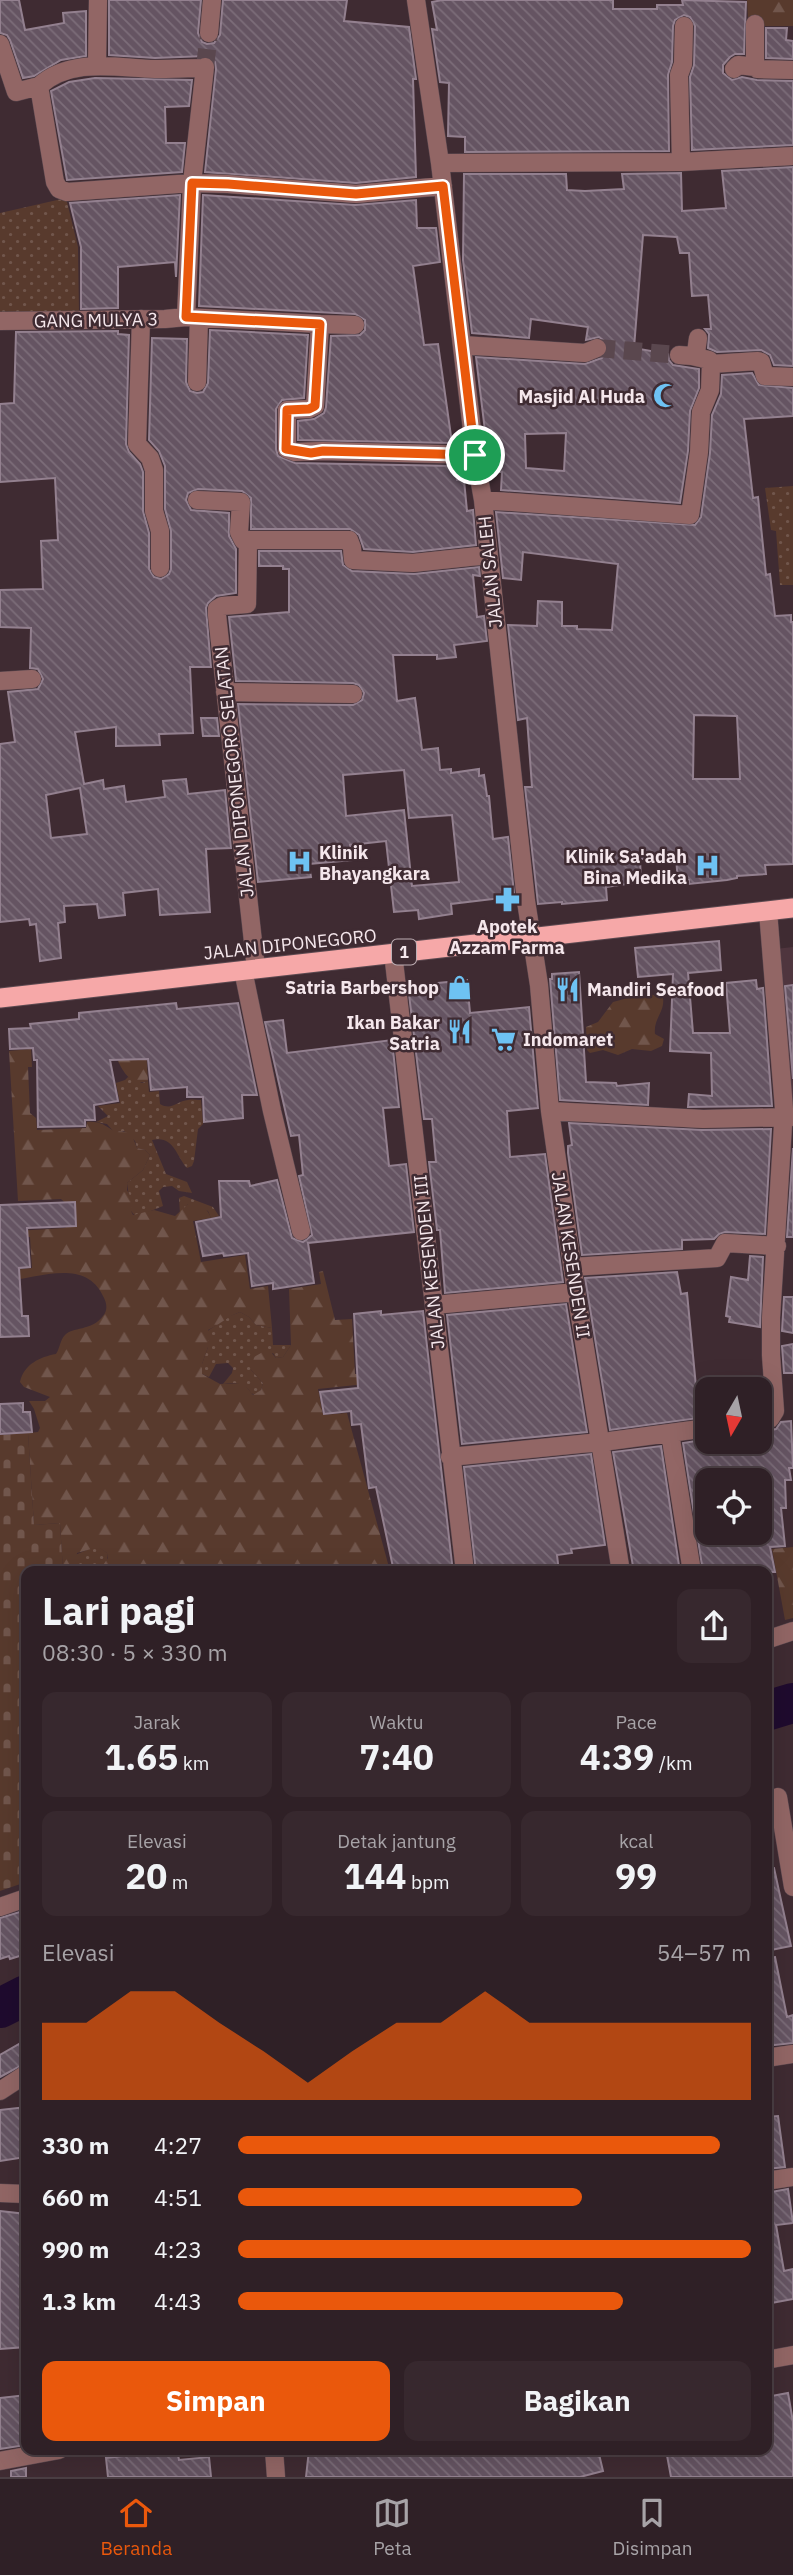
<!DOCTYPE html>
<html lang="id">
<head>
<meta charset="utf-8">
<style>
  body { margin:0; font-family:"IBM Plex Sans",sans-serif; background:#37282e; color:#f1f3f6; height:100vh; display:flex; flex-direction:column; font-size:26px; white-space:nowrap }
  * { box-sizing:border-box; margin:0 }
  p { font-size:23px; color:#a7a3a7 }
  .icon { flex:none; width:38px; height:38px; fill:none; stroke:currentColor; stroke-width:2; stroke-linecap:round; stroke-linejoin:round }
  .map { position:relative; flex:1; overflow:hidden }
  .side { position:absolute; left:21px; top:1566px; width:751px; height:889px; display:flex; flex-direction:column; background:#2f2026; border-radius:14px; box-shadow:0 7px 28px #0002,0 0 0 2px #4a3e43 }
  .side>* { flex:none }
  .needle { width:46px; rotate:189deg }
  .controls { position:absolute; left:695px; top:1377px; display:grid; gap:14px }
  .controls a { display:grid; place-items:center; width:77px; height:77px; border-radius:14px; background:#2f2026; box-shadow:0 7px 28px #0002,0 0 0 2px #4a3e43; font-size:35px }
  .pin { position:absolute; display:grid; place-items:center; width:60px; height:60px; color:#fff; margin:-30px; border:4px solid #fff; border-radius:50%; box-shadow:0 2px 7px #0007 }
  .round { display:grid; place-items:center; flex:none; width:74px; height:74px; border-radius:14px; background:#37282e }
  .head { display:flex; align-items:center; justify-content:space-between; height:119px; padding:0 21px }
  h1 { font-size:38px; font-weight:800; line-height:52px }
  .metrics { display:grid; grid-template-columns:repeat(3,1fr); gap:10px; height:119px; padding:7px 21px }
  .metrics div { display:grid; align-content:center; border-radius:14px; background:#37282e; text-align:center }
  .metrics b { font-size:35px; font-weight:800 }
  .metrics small { font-size:19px; font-weight:400 }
  .metrics p { font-size:19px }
  .chart { height:196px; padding:14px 21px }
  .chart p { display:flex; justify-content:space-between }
  .chart svg { width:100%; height:126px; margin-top:7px; fill:#ea580c; opacity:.7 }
  .button { display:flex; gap:14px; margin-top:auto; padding:14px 21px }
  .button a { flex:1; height:80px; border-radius:14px; background:#ea580c; color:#fff; font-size:28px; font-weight:800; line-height:80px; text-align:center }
  .button a+a { background:#37282e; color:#f1f3f6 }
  ul { padding:0 21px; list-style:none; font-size:23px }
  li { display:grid; grid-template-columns:112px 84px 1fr; align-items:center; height:52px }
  li i { height:18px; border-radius:9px; background:#ea580c }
  .dock { display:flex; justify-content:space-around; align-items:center; height:98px; border-top:2px solid #4a3e43; background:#2f2026; font-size:19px; color:#a7a3a7 }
  .dock a { display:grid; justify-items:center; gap:4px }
  .dock .on { color:#ea580c }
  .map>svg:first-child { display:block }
  .built { fill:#4f353e }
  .grass { fill:url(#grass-dots) }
  .forest { fill:url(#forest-firs) }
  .cemetery { fill:url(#cemetery-stones) }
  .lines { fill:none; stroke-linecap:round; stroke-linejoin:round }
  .river { stroke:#1f0b2e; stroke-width:40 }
  .building { fill:url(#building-back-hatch); stroke:#93808f; stroke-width:2; fill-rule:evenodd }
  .minor-tunnel { stroke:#5a474e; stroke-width:18; stroke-dasharray:18 9; stroke-linecap:butt }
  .minor-casing { stroke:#5c4950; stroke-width:19 }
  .trunk-casing { stroke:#5c4950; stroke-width:21 }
  .minor { stroke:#926665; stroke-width:18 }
  .trunk { stroke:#f6a8a8; stroke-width:19 }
  .route-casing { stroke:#fff; stroke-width:14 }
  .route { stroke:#ea580c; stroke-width:9 }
  .labels { text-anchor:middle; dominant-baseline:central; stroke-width:5; stroke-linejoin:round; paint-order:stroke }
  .shield { fill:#3f2b32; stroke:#beafb4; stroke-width:2 }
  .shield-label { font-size:16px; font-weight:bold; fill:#f5e7ec }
  .street-label { font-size:18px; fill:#f5e7ec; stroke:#3f2b32 }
  .poi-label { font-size:18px; font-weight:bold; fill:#f5e7ec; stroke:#3f2b32; text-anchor:end }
</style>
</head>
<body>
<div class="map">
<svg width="793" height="2477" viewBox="0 0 793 2477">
  <defs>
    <pattern id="grass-dots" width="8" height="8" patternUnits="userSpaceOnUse" patternTransform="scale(1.75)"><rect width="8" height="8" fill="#583a2d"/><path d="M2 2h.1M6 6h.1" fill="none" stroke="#71564c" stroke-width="1.8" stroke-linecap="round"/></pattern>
    <pattern id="forest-firs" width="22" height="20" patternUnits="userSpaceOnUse" patternTransform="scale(1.75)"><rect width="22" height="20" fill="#583a2d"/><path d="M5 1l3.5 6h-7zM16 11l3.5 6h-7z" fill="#71564c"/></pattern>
    <pattern id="cemetery-stones" width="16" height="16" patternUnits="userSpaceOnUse" patternTransform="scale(1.75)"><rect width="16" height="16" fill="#583a2d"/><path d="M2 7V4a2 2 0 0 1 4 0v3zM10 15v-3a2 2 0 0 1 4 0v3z" fill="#71564c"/></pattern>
    <pattern id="building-back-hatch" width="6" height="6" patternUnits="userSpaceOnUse" patternTransform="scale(1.75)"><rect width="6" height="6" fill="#655462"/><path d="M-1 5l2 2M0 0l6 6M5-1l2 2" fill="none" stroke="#7c6d79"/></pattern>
  </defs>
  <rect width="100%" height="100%" fill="#3f2b32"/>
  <!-- built -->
  <path class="built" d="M793 947V1110L790 1109 775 949Z"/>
  <!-- grass -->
  <path class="grass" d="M66 198 78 247 79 313 0 316V213Z
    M793 486V585H780L776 531 771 530 765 488Z
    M128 1077 142 1083 148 1081 149 1092 159 1091 160 1104C172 1111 177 1101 188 1100 193 1099 197 1100 201 1100L203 1124 198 1129 194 1161 192 1166 187 1168C176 1156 174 1135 152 1140L166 1174 187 1182 192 1193 179 1191 172 1186 163 1187 159 1191 163 1206 136 1217 131 1211 127 1183 143 1170 150 1155 145 1150 137 1148 135 1141 124 1131 114 1132 107 1124 96 1122 108 1116 98 1106 120 1103 116 1083 125 1080Z
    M184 1196 213 1207 219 1216 211 1218 208 1211 188 1204 180 1214 179 1198Z
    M240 1312 249 1317 256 1325 272 1328 273 1345H291L283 1357 276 1358 273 1353 251 1370 263 1383 261 1390 255 1395 251 1393C244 1382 235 1382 223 1384L232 1373 233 1368 228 1363 216 1364 209 1377 202 1374V1364L208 1347 206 1332 230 1316Z
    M94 1547H99L107 1553C109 1561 104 1566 99 1571H72L70 1567 75 1555Z"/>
  <!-- forest -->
  <path class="forest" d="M747 0H793V26H756L751 18 748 17Z
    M634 989 663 998C665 1012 653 1019 655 1034L664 1039 662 1046 651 1051 632 1049 618 1055 603 1050 590 1053 587 1050 586 1027 598 1022 613 1002 628 998Z
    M145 1035 148 1081C129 1087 122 1069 115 1055Z
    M31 1049 32 1067H28L30 1113 36 1118 37 1130 86 1128 87 1122C100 1121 104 1125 114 1131 130 1131 132 1134 137 1148L145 1150 150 1155 143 1170 127 1183V1190L133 1201 131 1211 133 1215 154 1210 175 1216 188 1204C199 1203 207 1207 211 1218L193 1221 201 1262 245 1255 250 1289 268 1286 272 1328 256 1325 249 1317 240 1312C228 1316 219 1325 208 1330V1347L202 1364V1374L220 1384 243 1383 253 1395 261 1390 263 1383 251 1370 254 1357 268 1349 276 1358 283 1357 291 1345 289 1289 321 1284 319 1272 323 1271 335 1320 352 1319 355 1374 374 1373 375 1383 318 1389 323 1415 347 1413 390 1571H99L108 1558 107 1553 98 1547 77 1553 75 1563 70 1566 72 1571H63L60 1523 34 1525 28 1433 38 1432 40 1428 34 1409 29 1401H45L50 1397 24 1387 20 1382C24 1364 40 1357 56 1354 60 1348 60 1340 65 1335 72 1327 92 1331 103 1316 108 1310 107 1303 103 1296 85 1257 37 1279 5 1281L4 1271 32 1268 30 1237 0 1239V1232L65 1228 73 1221 72 1209 61 1199 18 1201 9 1051Z
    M793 1547V1618L785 1620 772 1549Z"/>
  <!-- cemetery -->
  <path class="cemetery" d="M28 1433 34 1525 60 1523 63 1571 26 1572V1882L0 1891V1435Z"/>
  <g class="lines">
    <!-- river -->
    <path class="river" d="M766 1711 793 1703
      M0 2008 26 1995"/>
  </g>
  <!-- building -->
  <path class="building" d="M0 0H19L25 30 64 23 63 13 86 11V56L61 60 34 76 23 78 10 40 7 35 0 33Z
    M109 0H201L198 33 202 42 207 44 214 43 220 35 223 0H347L344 21 409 27 416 79H413L416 177 356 183 205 172 216 69 215 62 206 56 155 58 109 55Z
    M442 0H613V9H657V5H683L682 0 746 2 744 54H735L730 57 723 65V73L732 80 742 77 757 80 793 81V145L692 150 690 77 694 65 695 26 690 17 684 15 675 20 673 26 672 62 668 75 669 151 465 152V137L448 136 449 83 440 82 432 29 437 30 432 2Z
    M766 28H787L786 40 793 41V59L766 58Z
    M95 78 192 80 189 106 165 107 166 143H185L182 172 67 180 51 91 69 82Z
    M793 167V366L774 365 770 355 761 350 717 352 708 348 709 334 705 329H711L708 295 692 296 689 253H680L677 237 643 235 634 348 668 354 669 360 673 365 699 369V388L690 411 688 451 680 503 501 490 502 472H490L476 357 585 364 602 358 608 349 607 343 599 337 586 340 588 327 531 319 529 338 472 333 463 260 464 174H566L567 190 585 191 624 189 622 174 681 173 682 211 726 208 722 171ZM566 433 564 471 526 468 525 434Z
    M180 195 176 277 175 262 118 267V308L81 309V247L70 203Z
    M203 195 355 205 416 200 417 228H436L440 262 413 266 424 345 438 344 452 443 298 440V421L314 419 324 413 326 407 331 336 360 335 365 330V320L355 314 199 306Z
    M210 330 308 335 304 398 282 400 276 409V449L278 456 295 463 455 466 457 480H464L467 511 473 510 476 545 413 552 364 549 359 535 350 529H251V498L242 491 198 489 188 493 186 500 191 510 229 513V536L236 549V593L216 596 208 603 206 608 211 667H190L193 733 159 734 160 745 116 746V727L75 732 84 784 103 780 104 789 124 786 126 802 165 797 163 781 186 779 188 794 225 790 231 848 206 849 210 912 160 915 158 889 123 893 125 915 99 918 97 904 64 906 65 922 58 923 61 958 40 961 36 924 30 925 29 919 0 922V744L15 742 8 692 38 689 43 679 38 669 30 668 31 628 0 627V590L43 589 41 541 58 540 55 478 0 482V404L14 403 16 332 118 331V334L129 335 126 444 129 452 140 464 143 472V511L149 533V569L154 577 161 579 169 574 171 569V531L165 509V466L159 451 149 440 152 338 187 339 186 382 190 391 197 393 203 392 208 383ZM80 788 87 834 51 838 46 795Z
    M752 373 759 385 793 388V416L744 419 753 498 758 497 766 575 770 574 775 616 791 615V622H793V864L765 865 766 874 737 876V878L727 880 689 884V880L678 881 676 858 640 859 641 882 606 887 607 900 562 904V902L538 904 525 787H532L527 718 518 720 508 625 537 626 538 601 562 602V626H577V629L612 630 618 564 523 552 521 580 503 578 496 512 695 525 701 517 710 453 712 415 721 394 722 375ZM694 715 737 716 740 779H693Z
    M259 551H341L343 565 352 571 414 574 479 567 480 576 473 575 477 617 484 616 487 641 454 645 456 657 437 659V655H393L397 701 415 698 422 750 438 748 440 770 451 769V773L479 769V776L484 775 487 796H489L493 839 508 837 515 902 502 903 501 898 451 904 452 914 419 919 418 910 394 912 386 841 350 845 352 860 309 864 311 877 258 882 238 704 353 705 362 700 364 693 359 685 353 683 236 681 229 617 289 612V569H283V566H259ZM404 770 409 818 452 815 459 882 412 886 404 810 346 816 343 775Z
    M201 718H217L219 736H203Z
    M719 941 721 970 688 973 693 1033H730L726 983 756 980 757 989 763 988 772 1106 688 1107 689 1094 712 1096 711 1053 670 1051 673 974 638 977 635 948Z
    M579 972 586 1082 616 1083 617 1086 649 1083 648 1105 560 1100 550 979H552V974Z
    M467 980 470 1013 529 1007 538 1108 507 1111 510 1157 545 1154 563 1282 445 1293 440 1230H437L429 1162H436L432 1119H424L408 986Z
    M793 985V1079L785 986Z
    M176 1003 177 1009 238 1003 257 1095H242L243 1118 204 1122 203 1097H187V1087L151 1090 148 1059 110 1060 118 1101 94 1105 95 1120H85V1126L38 1127 37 1060H34L33 1048 10 1049 9 1029 31 1028 30 1024 79 1019V1013Z
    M283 1020 287 1053 392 1040 399 1107 383 1108 389 1166 406 1164 414 1232 308 1243 314 1283 273 1289V1283L252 1286 248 1253 224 1256 223 1253 203 1256 196 1222 221 1217 219 1181H249L250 1186 277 1180 292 1238 303 1242 312 1235 299 1176 303 1175 299 1135 291 1136 265 1022Z
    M569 1123 702 1130 771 1129 765 1234 725 1232 719 1234 714 1239 682 1240V1249L582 1255 568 1153V1146L572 1145Z
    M793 1148V1237H787Z
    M75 1202 76 1226 27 1228 30 1267 19 1268 22 1316H28L29 1336 0 1337V1205Z
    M750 1256 763 1257 760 1327 729 1322 730 1317 726 1316 731 1277 748 1280Z
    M677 1272 681 1294 687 1293 699 1418 610 1430 585 1278Z
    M784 1297H793V1333L782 1331Z
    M566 1304 587 1432 462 1444 447 1315Z
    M381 1311V1315L423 1311 453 1572H394L376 1487 369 1488 361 1424 352 1425 351 1411 324 1414 320 1392 358 1388 354 1314Z
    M793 1344V1373H784L782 1346Z
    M23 1403V1412H30L32 1432 0 1434V1404Z
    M791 1421 793 1468H789L791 1480H785L786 1508H781L785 1546 770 1547 775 1572H703L683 1443 702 1440 712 1442V1444L760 1442V1432L776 1429 781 1422ZM707 1480H760V1533H707Z
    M661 1446 680 1572H634L613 1452Z
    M591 1454 605 1545 571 1549 572 1553 557 1555 559 1572H476L464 1467Z
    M774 1868 791 1946 766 1951V1869Z
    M26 1910V1954L10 1959 9 1956 0 1959V1918Z
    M775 1957 787 2017 793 2015V2043L766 2046V1958Z
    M26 2040V2063L0 2077V2055Z
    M26 2107V2157L0 2161V2110Z
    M778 2116 785 2167 767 2169 766 2117Z
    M788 2189 793 2223 776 2225 784 2271 793 2269V2299L766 2304V2199L772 2198 771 2192Z
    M0 2211 26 2214V2347L0 2349Z
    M788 2393 793 2422V2477H671L666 2450H766V2397Z
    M26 2395V2445L0 2449V2398Z
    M177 2450 179 2460 209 2457 211 2477H108L106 2458Z
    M309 2450H598L603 2471 580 2477H306Z
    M26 2468V2477H11V2471Z"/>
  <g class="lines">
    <!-- minor-tunnel -->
    <path class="minor-tunnel" d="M205 67 209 33
      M597 348 679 355"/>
    <defs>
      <path id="minor" d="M416 0 440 163 475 455 483 500 526 901 539 985 550 1111 576 1292 621 1572
        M755 24V67L757 69 793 70
        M209 33 212 0
        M0 44 16 92 39 86 55 182 59 189 67 192 192 183 205 67
        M97 65 98 0
        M734 69 738 65 755 67
        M39 86C71 57 116 68 155 69 172 69 188 68 205 68
        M681 162 679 75 683 64 684 26
        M440 163 681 162 793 156
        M186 317 320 324 315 406 309 409 287 410V449L295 452 322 451 475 455
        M141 319 137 444 150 458 154 470V511L160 531V568
        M0 321 165 319 186 317 192 183 228 184 356 194 443 186
        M320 324 355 325
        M462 345 585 353 597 348
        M679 355 692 356 696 353 698 338
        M711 364 758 361 761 362 765 376 793 377
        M197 382 199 318
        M197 500 241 502 239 532 243 540H349L352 548 353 560 413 563 488 555
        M483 500 690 515 699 452 701 412 710 390 711 364 709 360 692 356
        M248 540 247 604 222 606 217 609V615L256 969
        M0 681 32 679
        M225 692 353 694
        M393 953 465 1572
        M243 970 272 1111 301 1231
        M550 1111 703 1119 791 1117
        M572 1267 717 1258 725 1243 777 1246
        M434 1305 576 1292
        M760 1421 770 1419 775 1411 771 1355V1318L784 1109 768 911
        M670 1433 692 1572
        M450 1457 610 1441 707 1428
        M766 1640 793 1631
        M778 1797 793 1887
        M0 1907 26 1898
        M766 2058 793 2054
        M0 2091 26 2074
        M766 2181 793 2177
        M0 2193 26 2194
        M766 2360 793 2355
        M274 2450 276 2477
        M0 2461 59 2450"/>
      <path id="trunk" d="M0 998 793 908"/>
    </defs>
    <!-- minor casing -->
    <use href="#minor" class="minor-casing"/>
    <!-- trunk casing -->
    <use href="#trunk" class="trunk-casing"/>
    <!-- minor -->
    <use href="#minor" class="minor"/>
    <!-- trunk -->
    <use href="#trunk" class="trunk"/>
  </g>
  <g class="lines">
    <defs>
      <path id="route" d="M192 183 228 184 356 194 443 186 475 455 323 451 311 453 286 449 287 410 309 409 315 406 320 324 186 317Z"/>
    </defs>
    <!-- route casing -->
    <use href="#route" class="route-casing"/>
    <!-- route -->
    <use href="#route" class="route"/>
  </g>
  <!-- icons -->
  <defs>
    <symbol id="mosque-bare" viewBox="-9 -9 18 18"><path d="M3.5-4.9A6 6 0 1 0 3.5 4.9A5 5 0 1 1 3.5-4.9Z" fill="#6ec2f3" stroke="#3f2b32" stroke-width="2.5" paint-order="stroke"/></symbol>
    <symbol id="hospital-bare" viewBox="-9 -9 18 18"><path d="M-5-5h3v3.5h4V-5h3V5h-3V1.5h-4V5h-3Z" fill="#6ec2f3" stroke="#3f2b32" stroke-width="2.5" paint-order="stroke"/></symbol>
    <symbol id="pharmacy-bare" viewBox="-9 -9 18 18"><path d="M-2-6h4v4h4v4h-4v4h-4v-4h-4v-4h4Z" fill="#6ec2f3" stroke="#3f2b32" stroke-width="2.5" paint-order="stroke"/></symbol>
    <symbol id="shop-bare" viewBox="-9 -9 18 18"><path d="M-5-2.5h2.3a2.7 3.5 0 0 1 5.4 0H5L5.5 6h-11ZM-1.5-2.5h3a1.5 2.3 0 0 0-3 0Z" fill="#6ec2f3" stroke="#3f2b32" stroke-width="2.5" paint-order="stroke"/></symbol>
    <symbol id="restaurant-bare" viewBox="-9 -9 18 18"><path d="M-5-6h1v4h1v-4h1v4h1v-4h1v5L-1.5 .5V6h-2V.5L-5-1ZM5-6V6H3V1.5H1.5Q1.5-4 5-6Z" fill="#6ec2f3" stroke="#3f2b32" stroke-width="2.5" paint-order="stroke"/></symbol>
    <symbol id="supermarket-bare" viewBox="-9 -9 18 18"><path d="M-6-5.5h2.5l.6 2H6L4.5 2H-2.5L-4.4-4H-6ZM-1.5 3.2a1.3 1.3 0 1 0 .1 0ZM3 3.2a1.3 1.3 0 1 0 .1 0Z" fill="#6ec2f3" stroke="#3f2b32" stroke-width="2.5" paint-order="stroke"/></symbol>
  </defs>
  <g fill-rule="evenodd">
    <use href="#mosque-bare" x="648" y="378" width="35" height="35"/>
    <use href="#hospital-bare" x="282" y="844" width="35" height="35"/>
    <use href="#hospital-bare" x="690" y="848" width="35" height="35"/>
    <use href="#pharmacy-bare" x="490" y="882" width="35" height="35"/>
    <use href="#shop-bare" x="442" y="970" width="35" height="35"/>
    <use href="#restaurant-bare" x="550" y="972" width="35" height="35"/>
    <use href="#restaurant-bare" x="442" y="1014" width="35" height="35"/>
    <use href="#supermarket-bare" x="486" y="1022" width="35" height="35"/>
  </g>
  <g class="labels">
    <!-- shield labels -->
    <rect class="shield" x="392" y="939.5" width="24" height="25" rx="5"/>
    <g class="shield-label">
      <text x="404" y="952">1</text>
    </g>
    <!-- street labels -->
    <g class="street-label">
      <text transform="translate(96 320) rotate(-1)">GANG MULYA 3</text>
      <text transform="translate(490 572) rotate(-96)">JALAN SALEH</text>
      <text transform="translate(234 772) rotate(-96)">JALAN DIPONEGORO SELATAN</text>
      <text transform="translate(290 944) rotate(-6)">JALAN DIPONEGORO</text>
      <text transform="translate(571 1255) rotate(81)">JALAN KESENDEN II</text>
      <text transform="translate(429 1262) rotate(-96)">JALAN KESENDEN III</text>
    </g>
    <!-- poi labels -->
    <g class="poi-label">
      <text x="645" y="396">Masjid Al Huda</text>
      <text x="319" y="852" text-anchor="start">Klinik<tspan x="319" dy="21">Bhayangkara</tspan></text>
      <text x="687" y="856">Klinik Sa'adah<tspan x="687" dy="21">Bina Medika</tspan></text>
      <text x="507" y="926" text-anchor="middle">Apotek<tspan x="507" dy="21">Azzam Farma</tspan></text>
      <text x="439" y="987">Satria Barbershop</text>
      <text x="587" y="989" text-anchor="start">Mandiri Seafood</text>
      <text x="440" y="1022">Ikan Bakar<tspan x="440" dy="21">Satria</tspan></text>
      <text x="523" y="1039" text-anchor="start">Indomaret</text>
    </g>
  </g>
</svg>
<div class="controls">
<a><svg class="needle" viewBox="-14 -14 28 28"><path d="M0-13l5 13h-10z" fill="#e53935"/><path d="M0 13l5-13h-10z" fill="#a7a3a7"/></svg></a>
<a><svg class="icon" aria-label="locate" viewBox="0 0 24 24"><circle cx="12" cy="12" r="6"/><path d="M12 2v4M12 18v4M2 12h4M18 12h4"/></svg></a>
</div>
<div class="pin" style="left:475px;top:455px;background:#1e9e55"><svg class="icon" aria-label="arrive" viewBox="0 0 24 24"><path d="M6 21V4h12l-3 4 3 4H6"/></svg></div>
<section class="side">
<div class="head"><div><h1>Lari pagi</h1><p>08:30 · 5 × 330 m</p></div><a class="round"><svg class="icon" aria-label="share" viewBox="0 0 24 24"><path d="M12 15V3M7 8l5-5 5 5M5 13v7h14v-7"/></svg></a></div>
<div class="metrics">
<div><p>Jarak</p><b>1.65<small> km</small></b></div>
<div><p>Waktu</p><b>7:40</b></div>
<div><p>Pace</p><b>4:39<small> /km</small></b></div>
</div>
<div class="metrics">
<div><p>Elevasi</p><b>20<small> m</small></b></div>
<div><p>Detak jantung</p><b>144<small> bpm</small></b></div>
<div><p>kcal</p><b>99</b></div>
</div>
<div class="chart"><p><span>Elevasi</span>54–57 m</p>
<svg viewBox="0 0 160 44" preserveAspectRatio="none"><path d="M0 44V17L10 17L20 6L30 6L40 17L50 27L60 38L70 27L80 17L90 17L100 6L110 17L120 17L130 17L140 17L150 17L160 17V44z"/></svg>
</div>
<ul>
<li><b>330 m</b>4:27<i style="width:94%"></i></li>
<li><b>660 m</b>4:51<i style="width:67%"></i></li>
<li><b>990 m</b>4:23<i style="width:100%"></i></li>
<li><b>1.3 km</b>4:43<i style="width:75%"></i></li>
</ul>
<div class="button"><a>Simpan</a><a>Bagikan</a></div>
</section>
</div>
<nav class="dock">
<a class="on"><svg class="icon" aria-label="home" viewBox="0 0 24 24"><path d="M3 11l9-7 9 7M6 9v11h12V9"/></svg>Beranda</a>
<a><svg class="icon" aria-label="map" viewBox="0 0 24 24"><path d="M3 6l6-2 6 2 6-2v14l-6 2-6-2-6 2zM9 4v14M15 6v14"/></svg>Peta</a>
<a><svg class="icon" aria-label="saved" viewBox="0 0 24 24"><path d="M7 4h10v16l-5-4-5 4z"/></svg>Disimpan</a>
</nav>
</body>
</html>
